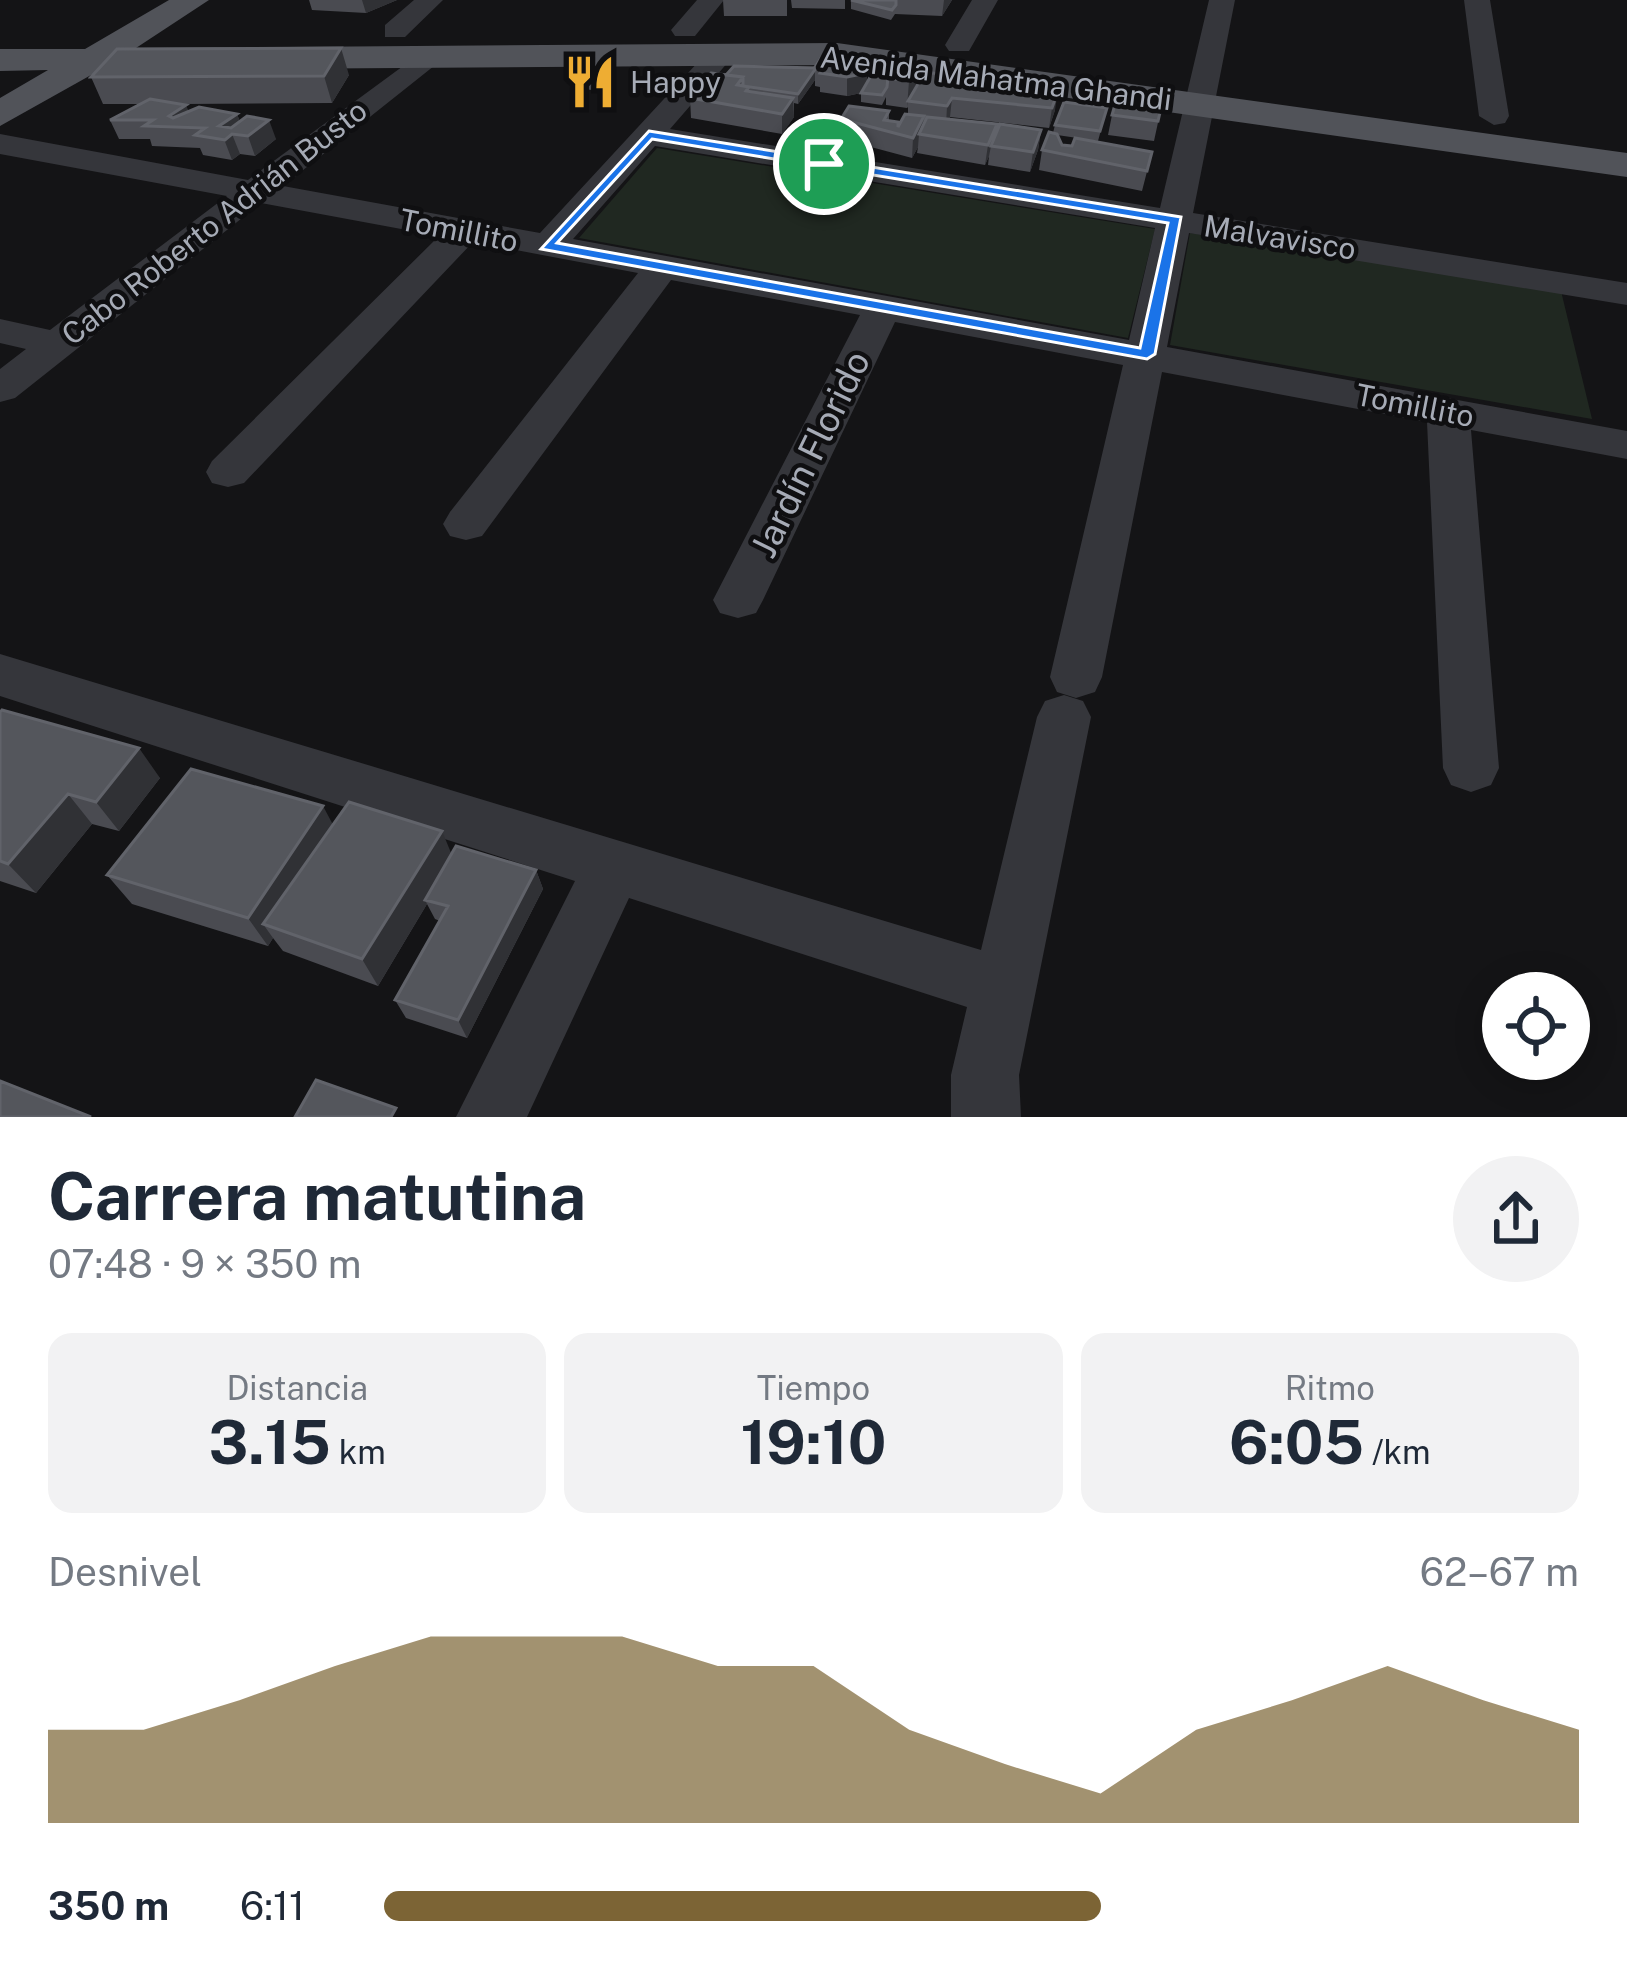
<!DOCTYPE html>
<html lang="es">
<head>
<meta charset="utf-8">
<style>
  body { margin:0; font-family:"Public Sans",sans-serif; background:#f2f2f3; color:#1f2937; height:100vh; display:flex; flex-direction:column; font-size:45px; white-space:nowrap }
  * { box-sizing:border-box; margin:0 }
  p { font-size:39px; color:#747a83 }
  .icon { flex:none; width:66px; height:66px; fill:none; stroke:currentColor; stroke-width:2; stroke-linecap:round; stroke-linejoin:round }
  .map { position:relative; height:1117px; overflow:hidden }
  .details { display:flex; flex-direction:column; background:#fff; flex:1 }
  .details>* { flex:none }
  .buttons { position:absolute; left:1482px; top:972px; display:grid; gap:24px }
  .buttons a { display:grid; place-items:center; width:108px; height:108px; border-radius:50%; background:#fff; box-shadow:0 6px 30px #0003; font-size:60px }
  .pin { position:absolute; display:grid; place-items:center; width:102px; height:102px; color:#fff; margin:-51px; border:6px solid #fff; border-radius:50%; box-shadow:0 3px 12px #0007 }
  .round { display:grid; place-items:center; flex:none; width:126px; height:126px; border-radius:63px; background:#f2f2f3 }
  .overview { display:flex; align-items:center; justify-content:space-between; height:204px; padding:0 48px }
  h1 { font-size:66px; font-weight:700; line-height:90px }
  .metrics { display:grid; grid-template-columns:repeat(3,1fr); gap:18px; height:204px; padding:12px 48px }
  .metrics div { display:grid; align-content:center; border-radius:24px; background:#f2f2f3; text-align:center }
  .metrics b { font-size:60px; font-weight:700 }
  .metrics small { font-size:33px; font-weight:400 }
  .metrics p { font-size:33px }
  .chart { height:336px; padding:24px 48px }
  .chart p { display:flex; justify-content:space-between }
  .chart svg { width:100%; height:216px; margin-top:12px; fill:#7c6435; opacity:.7 }
  ul { padding:0 48px; list-style:none; font-size:39px }
  li { display:grid; grid-template-columns:192px 144px 1fr; align-items:center; height:90px }
  li i { height:30px; border-radius:15px; background:#7c6435 }
  .map>svg:first-child { display:block }
  .green { fill:#202821 }
  .lines { fill:none; stroke-linecap:round; stroke-linejoin:round }
  .minor { fill:#35363b; fill-rule:evenodd }
  .major { fill:#515359; fill-rule:evenodd }
  .wall { fill:#4a4b51 }
  .shaded-wall { fill:#303135 }
  .building { fill:#54565c; stroke:#61636a; stroke-width:3 }
  .route { fill:#1a73e8; stroke:#fff; stroke-width:3; fill-rule:evenodd }
  .labels { text-anchor:middle; dominant-baseline:central; stroke-width:9; stroke-linejoin:round; paint-order:stroke }
  .far-street-label { font-size:30px; fill:#a6abb6; stroke:#0f0f11 }
  .far-poi-label { font-size:30px; fill:#a6abb6; stroke:#0f0f11; text-anchor:start }
  .street-label { font-size:36px; fill:#a6abb6; stroke:#0f0f11 }
</style>
</head>
<body>
<div class="map">
<svg width="1627" height="1117" viewBox="0 0 1627 1117">
  <rect width="100%" height="100%" fill="#141416"/>
  <!-- green -->
  <path class="green" d="M657 148 1155 229 1128 338 579 238Z
    M1190 233 1561 291 1592 419 1170 345Z"/>
  <g class="lines">
    <!-- minor -->
    <path class="minor" d="M414 0H443L405 37H385V25Z
      M697 0H724L695 36H675L671 30Z
      M972 0H998L969 51H949L945 45Z
      M1209 0H1235L1193 213 1627 283V305L1189 233 1167 347 1627 431V459L1471 430 1499 768 1491 785 1471 792 1451 785 1443 768 1427 422 1162 372 1102 677 1095 692 1076 698 1057 692 1050 677 1123 365 895 322 763 600 756 613 738 618 720 613 713 600 860 315 671 280 482 536 466 540 450 536 443 524 450 512 638 273 473 242 244 483 228 487 212 483 206 472 212 461 439 236 261 203 15 398 0 402V369L26 349 0 343V319L50 330 227 196 0 154V134L248 180 429 47 439 50V62L283 186 540 233 712 47 722 44 736 53 670 129 1160 208ZM655 146 1155 228 1129 340 573 239Z
      M1464 0H1490L1509 116 1505 123 1494 125 1479 116Z
      M0 654 981 950 1037 717 1045 701 1064 695 1083 701 1091 717 1019 1075 1021 1117H951V1075L967 1007 629 898 527 1117H456L575 881 0 696Z"/>
    <!-- major -->
    <path class="major" d="M169 0H209L136 48 837 43 1627 153V177L837 65 100 70 0 126V98L48 70 0 71V49H85Z"/>
  </g>
  <!-- wall -->
  <path class="wall" d="M309 0H397L366 13 312 10Z
    M723 0H787V16H724Z
    M791 0H845V9L792 8Z
    M851 0H952L942 16 895 14 891 20 851 9Z
    M867 64V83L919 64 918 84 962 86 1008 92 1055 110 1049 128 950 117 949 119 997 124 996 133 1041 130 1038 150 1030 172 988 165 989 156 985 165 917 153 918 147 912 158 841 139V119L889 111V121L898 127 908 114V107L907 108 886 105V97L882 105 861 102V93L847 96 820 92V87L815 86V80L798 104 794 103V117L782 134 691 118 690 98 726 75Z
    M349 75 332 103 182 104 189 111 237 114 240 122 276 139 255 156 240 154 232 160 203 155 200 148 152 146 150 139H119L110 120 140 104H103L91 77Z
    M605 76 592 90 575 88 573 78Z
    M1162 104 1154 141 1108 135 1112 115Z
    M1107 108 1098 141 1057 135 1062 145 1152 152 1142 191 1039 170 1042 150 1053 133 1055 125Z
    M0 711 160 778 119 831 92 824 36 893 0 881Z
    M333 825 452 854 536 870 543 889 467 1038 406 1018 395 1000 440 921 435 919 427 904 378 986 283 951 273 938 268 946 132 904 107 875Z"/>
  <!-- shaded-wall -->
  <path class="shaded-wall" d="M362 0H397L366 13Z
    M944 0H952L942 16Z
    M341 48 349 75 332 103 324 76Z
    M867 64V83L861 93 847 96V77Z
    M919 64 918 91 908 101 907 108 909 81Z
    M604 66 605 76 592 90 590 81Z
    M815 70V80L798 104V94Z
    M1058 91 1055 110 1049 128 1052 108Z
    M793 98 794 117 782 134V114Z
    M952 98 950 117 946 126 947 106Z
    M186 105 194 124 169 116Z
    M237 114 244 133 232 134 240 154 232 160 219 126Z
    M924 116 923 134H919L918 147 912 158 913 138Z
    M269 120 276 139 255 156 248 136Z
    M997 124 995 144 991 146 989 156 985 165 988 145Z
    M1041 130 1038 150 1030 172 1033 152Z
    M139 748 160 778 119 831 96 802Z
    M68 794 92 824 36 893 8 864Z
    M323 806 339 836 263 924 273 938 268 946 248 918Z
    M442 831 454 860 425 900 427 904 378 986 362 959Z
    M536 870 543 889 467 1038 458 1020Z"/>
  <!-- building -->
  <path class="building" d="M851 0H896V5L892 10Z
    M341 48 324 76 91 77 117 49Z
    M821 58 867 64 862 74 847 77 820 73 823 68 815 67Z
    M898 61 919 64 909 81 887 78Z
    M586 66H604L590 81 573 78Z
    M734 66 816 68 798 94 743 86V77L726 75Z
    M925 72 963 77 959 85 1008 92 1011 85 1058 91 1052 108 952 98 947 106 908 101Z
    M711 73 743 77 737 85 749 87 746 91 793 98 782 114 690 98Z
    M872 74 888 77 887 87 882 95 861 93Z
    M1117 98 1162 104 1158 121 1112 115Z
    M150 99 186 105 169 116 173 118 199 107 237 114 219 126 231 128 247 116 269 120 248 136 232 134 225 140 195 135 205 128 144 126 153 120H110Z
    M1064 102 1107 108 1100 131 1055 125Z
    M849 106 889 111 884 120 898 122V127L905 114 924 116 913 138 841 119Z
    M927 117 997 124 988 145 919 134Z
    M1000 124 1041 130 1033 152 991 146Z
    M1049 132 1057 134 1062 145 1072 146 1075 138 1152 152 1147 171 1042 150Z
    M2 710 139 748 96 802 68 794 8 864 0 861V712Z
    M191 769 323 806 248 918 107 875Z
    M349 802 442 831 362 959 263 924Z
    M456 846 536 870 458 1020 395 1000 448 906 425 900Z
    M316 1080 396 1108 391 1117H295Z
    M0 1081 91 1117H0Z"/>
  <!-- route -->
  <path class="route" d="M649 131 1181 217 1155 354 1147 359 541 249ZM652 139 1168 223 1140 348 557 243Z"/>
  <!-- icons -->
  <defs>
    <symbol id="restaurant-bare" viewBox="-9 -9 18 18"><path d="M-5-6h1v4h1v-4h1v4h1v-4h1v5L-1.5 .5V6h-2V.5L-5-1ZM5-6V6H3V1.5H1.5Q1.5-4 5-6Z" fill="#eead33" stroke="#0f0f11" stroke-width="2.5" paint-order="stroke"/></symbol>
  </defs>
  <g fill-rule="evenodd">
    <use href="#restaurant-bare" x="552" y="44" width="76" height="76"/>
  </g>
  <g class="labels">
    <!-- far-street labels -->
    <g class="far-street-label">
      <text transform="translate(996 78) rotate(7)">Avenida Mahatma Ghandi</text>
      <text transform="translate(214 222) rotate(-38)">Cabo Roberto Adrián Busto</text>
      <text transform="translate(459 230) rotate(11)">Tomillito</text>
      <text transform="translate(1280 237) rotate(9)">Malvavisco</text>
      <text transform="translate(1415 405) rotate(11)">Tomillito</text>
    </g>
    <!-- far-poi labels -->
    <g class="far-poi-label">
      <text x="630" y="82">Happy</text>
    </g>
    <!-- street labels -->
    <g class="street-label">
      <text transform="translate(810 454) rotate(-64)">Jardín Florido</text>
    </g>
  </g>
</svg>
<div class="buttons">
<a><svg class="icon" aria-label="locate" viewBox="0 0 24 24"><circle cx="12" cy="12" r="6"/><path d="M12 2v4M12 18v4M2 12h4M18 12h4"/></svg></a>
</div>
<div class="pin" style="left:824px;top:164px;background:#1e9e55"><svg class="icon" aria-label="arrive" viewBox="0 0 24 24"><path d="M6 21V4h12l-3 4 3 4H6"/></svg></div>
</div>
<section class="details">
<div class="overview"><div><h1>Carrera matutina</h1><p>07:48 · 9 × 350 m</p></div><a class="round"><svg class="icon" aria-label="share" viewBox="0 0 24 24"><path d="M12 15V3M7 8l5-5 5 5M5 13v7h14v-7"/></svg></a></div>
<div class="metrics">
<div><p>Distancia</p><b>3.15<small> km</small></b></div>
<div><p>Tiempo</p><b>19:10</b></div>
<div><p>Ritmo</p><b>6:05<small> /km</small></b></div>
</div>
<div class="chart"><p><span>Desnivel</span>62–67 m</p>
<svg viewBox="0 0 160 44" preserveAspectRatio="none"><path d="M0 44V25L10 25L20 19L30 12L40 6L50 6L60 6L70 12L80 12L90 25L100 32L110 38L120 25L130 19L140 12L150 19L160 25V44z"/></svg>
</div>
<ul>
<li><b>350 m</b>6:11<i style="width:60%"></i></li>
</ul>
</section>
</body>
</html>
